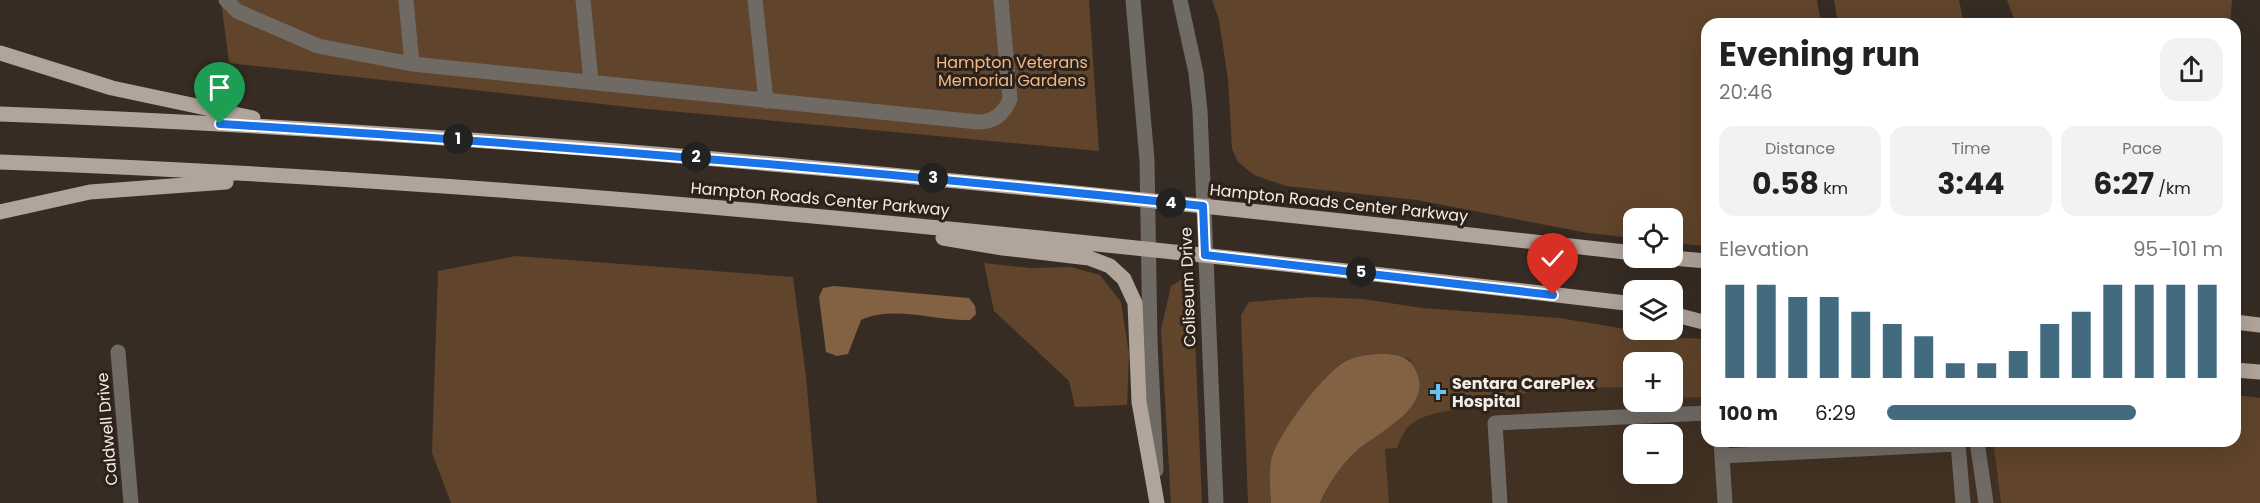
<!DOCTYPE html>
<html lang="en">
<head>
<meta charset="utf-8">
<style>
  body { margin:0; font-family:Poppins,sans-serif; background:#f2f2f2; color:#222; height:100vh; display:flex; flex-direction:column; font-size:22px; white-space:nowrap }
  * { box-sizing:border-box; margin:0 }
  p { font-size:20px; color:#767676 }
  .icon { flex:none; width:33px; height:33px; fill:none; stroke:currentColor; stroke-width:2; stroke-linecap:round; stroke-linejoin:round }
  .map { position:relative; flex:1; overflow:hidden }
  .sheet { position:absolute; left:1701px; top:18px; width:540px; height:429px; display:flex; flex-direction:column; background:#fff; border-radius:18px; box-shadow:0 6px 24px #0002 }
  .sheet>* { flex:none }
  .controls { position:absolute; left:1623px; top:208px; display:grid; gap:12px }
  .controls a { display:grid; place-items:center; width:60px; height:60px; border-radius:12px; background:#fff; box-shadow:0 6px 24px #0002; font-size:30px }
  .pin { position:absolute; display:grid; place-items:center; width:51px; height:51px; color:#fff; margin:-62px -26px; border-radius:50% 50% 50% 0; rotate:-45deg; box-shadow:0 0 6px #0007 }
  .pin .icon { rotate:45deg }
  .km { position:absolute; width:30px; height:30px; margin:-15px; border-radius:50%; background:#222; color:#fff; font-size:16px; line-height:30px; text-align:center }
  .round { display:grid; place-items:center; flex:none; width:63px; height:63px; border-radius:18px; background:#f2f2f2 }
  .summary { display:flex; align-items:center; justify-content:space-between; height:102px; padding:0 18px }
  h1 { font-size:33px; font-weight:700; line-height:45px }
  .figures { display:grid; grid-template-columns:repeat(3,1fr); gap:9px; height:102px; padding:6px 18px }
  .figures div { display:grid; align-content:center; border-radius:15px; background:#f2f2f2; text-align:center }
  .figures b { font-size:30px; font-weight:700 }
  .figures small { font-size:16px; font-weight:400 }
  .figures p { font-size:16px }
  .chart { height:168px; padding:12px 18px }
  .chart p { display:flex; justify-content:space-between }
  .chart svg { width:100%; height:108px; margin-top:6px; stroke:#426b7f; stroke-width:6 }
  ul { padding:0 18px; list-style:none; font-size:20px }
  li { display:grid; grid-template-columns:96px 72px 1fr; align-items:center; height:45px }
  li i { height:15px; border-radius:8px; background:#426b7f }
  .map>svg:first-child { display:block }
  .built { fill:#413123; fill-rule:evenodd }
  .green { fill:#60442b }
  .water { fill:#836244 }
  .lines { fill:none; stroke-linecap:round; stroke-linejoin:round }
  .minor { stroke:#706a65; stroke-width:15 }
  .major { stroke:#b0a49b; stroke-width:15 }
  .route-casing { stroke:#fff; stroke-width:12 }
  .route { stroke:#1a73e8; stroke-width:8 }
  .poi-dot { fill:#68c4f0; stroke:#2d2219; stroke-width:2 }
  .labels { text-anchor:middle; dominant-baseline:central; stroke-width:6; stroke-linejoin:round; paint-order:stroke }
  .park-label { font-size:16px; fill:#f0b887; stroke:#2d2219 }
  .street-label { font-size:16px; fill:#f4ede7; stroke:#2d2219 }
  .poi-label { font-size:16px; font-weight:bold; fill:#f4ede7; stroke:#2d2219; text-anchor:start }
</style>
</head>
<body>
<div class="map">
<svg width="2260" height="503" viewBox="0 0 2260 503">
  <rect width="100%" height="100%" fill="#372c23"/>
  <!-- built -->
  <path class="built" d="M1312 297 1363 299 1422 308 1559 318 1679 338 1707 339V441H1993L2001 503H1248L1241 315 1249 302ZM1634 363H1672V402H1634ZM1634 435H1672V474H1634Z"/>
  <!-- green -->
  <path class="green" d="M221 0H1089L1099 151 647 109 229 63Z
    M1212 0H1817L1821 24H1707V246L1673 243 1672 219H1634L1633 238 1588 233 1417 200 1286 186 1254 175 1238 162 1232 149 1228 79 1219 20Z
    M1834 0H1959L1964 24H1838Z
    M2007 0H2232L2230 24H2016Z
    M516 256 793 277 806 376 817 503H451L432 453 438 271Z
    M984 263 1030 268 1071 267 1100 275 1121 302 1129 354 1127 405 1075 407 1069 381 994 311Z
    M1184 278 1190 285 1194 314 1202 503H1171L1161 330 1171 286Z
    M1312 297 1363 299 1422 308 1559 318 1679 338 1707 339V397L1673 398 1672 363H1634L1633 387 1535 389 1520 395 1516 406C1489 408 1427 406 1408 427 1403 432 1400 441 1397 448L1385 449 1389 503H1320L1332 479 1351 455 1368 442 1411 360C1390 350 1360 353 1340 364 1321 376 1277 440 1271 462 1267 474 1270 491 1271 503H1248L1241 315 1249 302Z
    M2235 395 2260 398V503H2001L1993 441H2235Z"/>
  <!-- water -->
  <path class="water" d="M834 286 969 298 975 306 976 314 970 320C935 321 893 305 861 320L848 354 837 356 826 352 819 297 823 288Z
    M1377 354C1394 354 1408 354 1416 371 1435 410 1371 434 1351 456 1338 470 1327 486 1320 503H1271C1270 490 1268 474 1271 461 1276 437 1321 377 1341 364 1352 357 1364 355 1377 354Z"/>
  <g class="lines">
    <!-- minor -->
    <path class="minor" d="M226 0 237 11 318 46 412 64 978 122C994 122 1004 114 1010 99L1001 0
      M406 0 412 64
      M583 0 591 81
      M755 0 766 101
      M1133 0 1147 160 1150 341 1156 470
      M1180 0 1196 73 1200 111 1216 503
      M118 352 131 503
      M1721 441 1725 503
      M1977 441 1986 503
      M1722 456 1958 444 1963 503
      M1500 503 1495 423 1707 413"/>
    <!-- major -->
    <path class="major" d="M0 53 112 88 253 118
      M0 114C547 134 1090 192 1634 253
      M0 162C546 182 1091 240 1634 304
      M0 212 90 192 226 182
      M943 238 1003 248 1089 258 1110 266 1124 279 1135 303 1139 402 1157 503
      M1672 258 1707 261
      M1672 314 1707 323
      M2235 322 2260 325
      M2235 370 2260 372"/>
  </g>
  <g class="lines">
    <defs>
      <path id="route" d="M220 124C548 144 876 171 1203 206L1205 255 1553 295"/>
    </defs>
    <!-- route casing -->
    <use href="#route" class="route-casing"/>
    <!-- route -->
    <use href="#route" class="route"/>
  </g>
  <!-- markers -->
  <path class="poi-dot" d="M1435 383h6v6h6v6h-6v6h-6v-6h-6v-6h6z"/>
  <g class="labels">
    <!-- park labels -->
    <g class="park-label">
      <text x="1012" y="62">Hampton Veterans<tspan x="1012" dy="18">Memorial Gardens</tspan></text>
    </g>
    <!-- street labels -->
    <g class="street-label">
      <text transform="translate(820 199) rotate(5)">Hampton Roads Center Parkway</text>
      <text transform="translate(1339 203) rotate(6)">Hampton Roads Center Parkway</text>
      <text transform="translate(1188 287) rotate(-92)">Coliseum Drive</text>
      <text transform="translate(107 429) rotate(-95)">Caldwell Drive</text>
    </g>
    <!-- poi labels -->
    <g class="poi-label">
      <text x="1452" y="383">Sentara CarePlex<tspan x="1452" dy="18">Hospital</tspan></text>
    </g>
  </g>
</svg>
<div class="controls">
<a><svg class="icon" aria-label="locate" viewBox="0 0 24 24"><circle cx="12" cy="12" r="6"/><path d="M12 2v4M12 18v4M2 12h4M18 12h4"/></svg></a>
<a><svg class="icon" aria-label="layers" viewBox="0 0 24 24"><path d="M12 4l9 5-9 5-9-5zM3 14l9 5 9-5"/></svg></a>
<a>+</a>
<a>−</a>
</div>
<div class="pin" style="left:220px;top:124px;background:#1e9e55"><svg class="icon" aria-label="arrive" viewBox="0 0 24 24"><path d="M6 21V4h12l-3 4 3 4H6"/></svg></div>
<div class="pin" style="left:1553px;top:295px;background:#d93025"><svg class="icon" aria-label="check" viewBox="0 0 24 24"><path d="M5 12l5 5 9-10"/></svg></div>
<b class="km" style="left:458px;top:139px">1</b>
<b class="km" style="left:696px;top:157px">2</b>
<b class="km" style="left:933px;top:178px">3</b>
<b class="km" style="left:1171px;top:203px">4</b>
<b class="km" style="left:1361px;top:272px">5</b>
<section class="sheet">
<div class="summary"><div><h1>Evening run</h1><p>20:46</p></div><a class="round"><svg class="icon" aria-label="share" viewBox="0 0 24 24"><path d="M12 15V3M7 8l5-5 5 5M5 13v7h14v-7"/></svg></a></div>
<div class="figures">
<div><p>Distance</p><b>0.58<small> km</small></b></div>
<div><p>Time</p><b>3:44</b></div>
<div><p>Pace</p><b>6:27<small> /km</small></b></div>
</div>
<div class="chart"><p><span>Elevation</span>95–101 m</p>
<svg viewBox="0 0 160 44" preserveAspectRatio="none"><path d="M5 44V6M15 44V6M25 44V11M35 44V11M45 44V17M55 44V22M65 44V27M75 44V38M85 44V38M95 44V33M105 44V22M115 44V17M125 44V6M135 44V6M145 44V6M155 44V6"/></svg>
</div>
<ul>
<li><b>100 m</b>6:29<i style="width:74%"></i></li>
</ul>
</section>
</div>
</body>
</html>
